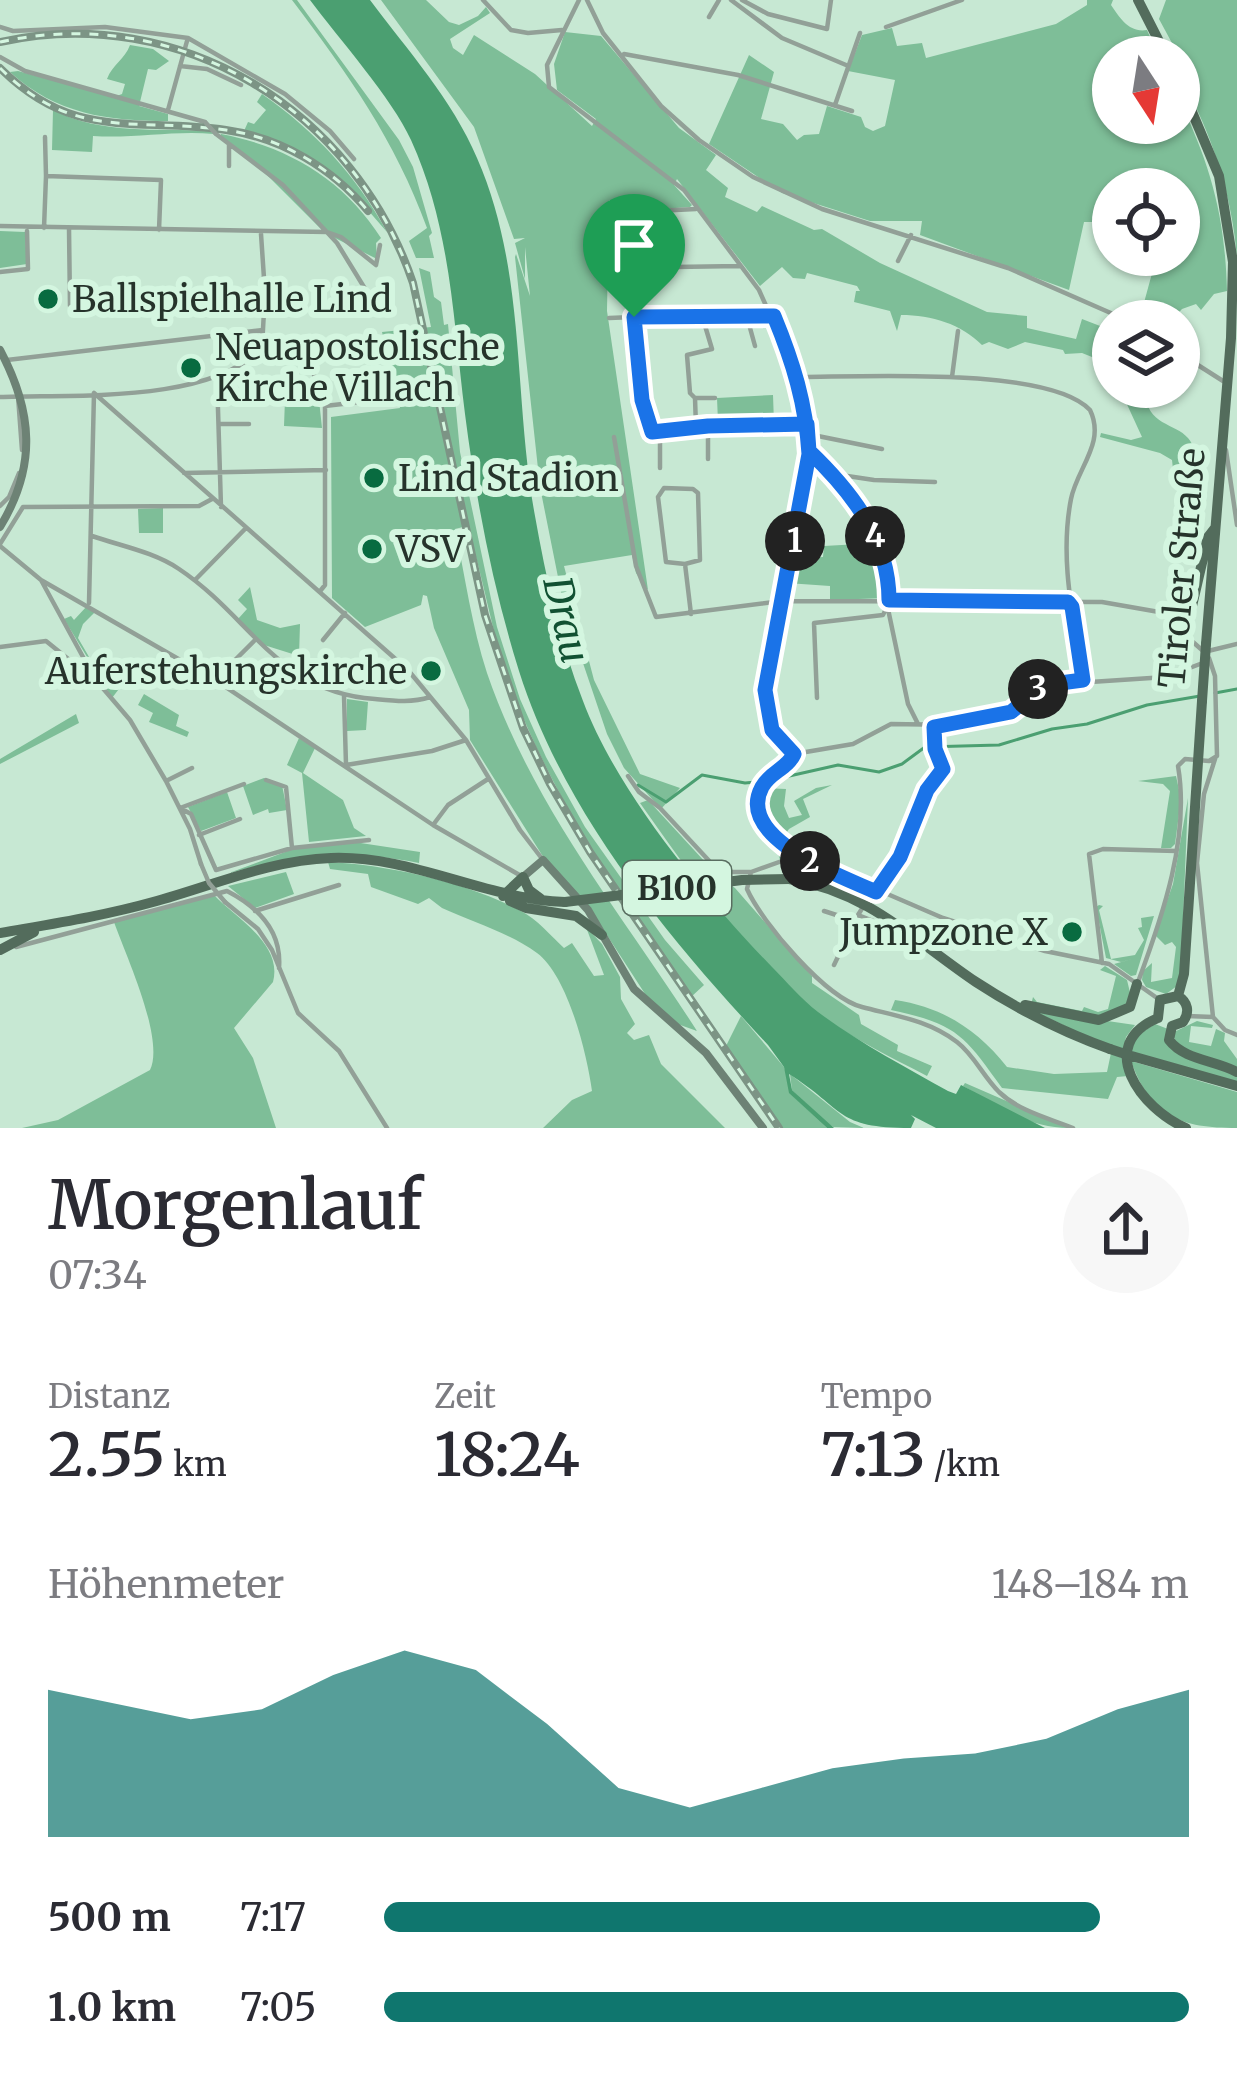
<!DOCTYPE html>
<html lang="de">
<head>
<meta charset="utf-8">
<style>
  body { margin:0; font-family:Merriweather,serif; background:#f7f7f7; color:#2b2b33; height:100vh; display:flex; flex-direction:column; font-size:45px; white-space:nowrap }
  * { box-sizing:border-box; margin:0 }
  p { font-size:39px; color:#7c7c81 }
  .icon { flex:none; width:66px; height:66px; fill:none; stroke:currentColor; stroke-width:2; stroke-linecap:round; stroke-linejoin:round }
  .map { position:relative; height:1128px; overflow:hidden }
  .drawer { display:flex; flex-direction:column; background:#fff; flex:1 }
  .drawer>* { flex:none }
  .needle { width:78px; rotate:168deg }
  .controls { position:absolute; left:1092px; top:36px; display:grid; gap:24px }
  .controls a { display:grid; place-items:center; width:108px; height:108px; border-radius:50%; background:#fff; box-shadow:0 3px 9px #0004; font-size:60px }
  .pin { position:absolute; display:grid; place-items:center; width:102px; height:102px; color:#fff; margin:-123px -51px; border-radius:50% 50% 50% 0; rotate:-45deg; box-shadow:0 0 12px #0007 }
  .pin .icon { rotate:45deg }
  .km { position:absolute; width:60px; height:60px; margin:-30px; border-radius:50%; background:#222; color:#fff; font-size:33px; line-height:60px; text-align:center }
  .round { display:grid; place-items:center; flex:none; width:126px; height:126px; border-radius:63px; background:#f7f7f7 }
  .head { display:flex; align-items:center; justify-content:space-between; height:204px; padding:0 48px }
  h1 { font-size:66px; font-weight:600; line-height:90px }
  .metrics { display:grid; grid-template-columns:repeat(3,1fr); gap:18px; height:204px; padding:12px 48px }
  .metrics div { display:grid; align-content:center }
  .metrics b { font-size:60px; font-weight:600 }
  .metrics small { font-size:33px; font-weight:400 }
  .metrics p { font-size:33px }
  .chart { height:336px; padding:24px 48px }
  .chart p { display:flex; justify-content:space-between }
  .chart svg { width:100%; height:216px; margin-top:12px; fill:#0f766e; opacity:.7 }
  ul { padding:0 48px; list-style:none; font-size:39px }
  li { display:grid; grid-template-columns:192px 144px 1fr; align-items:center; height:90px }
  li i { height:30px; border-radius:15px; background:#0f766e }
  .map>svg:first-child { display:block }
  .green { fill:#7ebe98 }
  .water { fill:#4b9f71 }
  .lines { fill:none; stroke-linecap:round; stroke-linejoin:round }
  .stream { stroke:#4b9f71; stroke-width:3 }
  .minor { stroke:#92a097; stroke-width:4.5 }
  .secondary { stroke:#6d8275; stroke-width:8 }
  .primary { stroke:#536c5c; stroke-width:10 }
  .rail-casing { stroke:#7c9485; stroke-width:8 }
  .rail { stroke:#d4f6e0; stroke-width:3; stroke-dasharray:9; stroke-linecap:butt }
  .minor-bridge { stroke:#92a097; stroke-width:4.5 }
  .primary-bridge { stroke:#536c5c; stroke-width:10 }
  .route-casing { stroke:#fff; stroke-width:24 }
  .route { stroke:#1a73e8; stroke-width:15 }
  .poi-dot { fill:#086b40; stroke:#d4f6e0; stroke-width:4.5 }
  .labels { text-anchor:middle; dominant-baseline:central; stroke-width:12; stroke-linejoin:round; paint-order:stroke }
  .shield { fill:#d4f6e0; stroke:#5a6e61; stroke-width:3 }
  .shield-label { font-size:33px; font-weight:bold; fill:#26332b }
  .poi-label { font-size:36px; fill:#26332b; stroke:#d4f6e0; text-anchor:start }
  .street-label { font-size:36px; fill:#26332b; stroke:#d4f6e0 }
  .water-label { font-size:39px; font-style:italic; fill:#115132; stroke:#d4f6e0 }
</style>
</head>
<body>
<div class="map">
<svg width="1237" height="1128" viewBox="0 0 1237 1128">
  <rect width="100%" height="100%" fill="#c7e8d3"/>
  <!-- green -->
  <path class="green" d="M292 0H297L399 140 413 167 432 233 429 236 434 258H416L409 241 427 228C395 140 348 74 292 0Z
    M381 0H426L449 22 459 25 478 16 486 7 490 13 450 39 453 48 463 55 474 35 535 74 592 126 596 119 557 90 554 64 565 32 601 36 679 128 716 155 706 170 728 188 725 197 757 212 762 206 814 230 822 229 880 263 987 312 1027 316V328L1076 339 1082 319 1113 331V378H1109L1107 363 1082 353 1065 354 1063 350 1025 342 1008 349 989 342 982 345C961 324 932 315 901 315L897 331 890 311 854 302 856 291H860L857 286 807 273 805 279 793 278 782 267 760 286 677 179 674 185 692 205 690 207 632 211 609 200 607 311 648 590 636 573 632 555 564 566 594 680 640 774 680 788 661 809 624 768 607 734 564 607 540 487 515 257 516 254 530 296 525 247V279L515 243 525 238 514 239 474 127Z
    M1087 0H1113L1111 5C1120 18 1129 33 1147 30L1159 57H1113V123H1179V99C1211 166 1225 216 1227 291L1214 294 1201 310 1196 304 1182 309 1171 321H1139L1157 255H1179V189H1113V222H1084L1069 290 920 235 922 221H870L782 193 709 144 749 55 774 72 761 119 783 124 797 140 804 135 819 134 827 106 861 117 865 127 873 131 885 126 895 80 848 71 862 35 892 28 897 46 922 43 926 58 1056 24 1087 5Z
    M1166 0H1237V257C1232 198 1215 144 1188 91L1193 82 1159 19Z
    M130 45 153 49 169 61 156 70 148 69 139 106 168 114V121C107 121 56 114 10 72L18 71 114 97 122 94 125 84 107 79C112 65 125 59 130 45Z
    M262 94C315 131 356 175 387 232 344 181 312 150 244 131L248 122 254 124 266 110 257 102Z
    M53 110C102 135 156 128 210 131L214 134C174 130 133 139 93 136L92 152 52 150Z
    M221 134C289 147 344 180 381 238L376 243 377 259 325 233 259 167 220 138Z
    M0 231 25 232 27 264 0 268Z
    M419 268 430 272 434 297 441 302 444 325 448 324 460 452 497 627 520 699 546 757 585 827 665 940 704 985 691 997C624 902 556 804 514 695 492 640 485 581 467 526L455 529C465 576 472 627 487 673 533 807 622 914 697 1031L672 1022 649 1000 590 909 542 855 470 740 469 710 434 628 427 596 423 595 421 605 365 627 332 598 331 417 400 408 382 332 431 327Z
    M1119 387H1146C1143 426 1175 422 1188 438 1194 445 1197 457 1202 465L1194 478 1186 481 1173 469 1172 460 1160 453 1100 437 1101 433 1131 440 1142 437Z
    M773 395 774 423 718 422 717 398Z
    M285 399 319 400 322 428 284 426Z
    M163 508V533H139L138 509Z
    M877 543 884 563 887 598 830 600V586L787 583 792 553 802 558 823 557 824 546Z
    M250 587 257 620 280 628 300 624 299 656 264 645 238 619 247 609 238 600Z
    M87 606 95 612 83 624 78 638 92 662 125 681 112 698 64 619 71 616 74 620Z
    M144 694 179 715 176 726 189 732 187 737 149 722 153 713 138 705Z
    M347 699 368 702 366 730 347 731Z
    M76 714 79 723 0 764V759Z
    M299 738 315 748 303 773 343 800 354 828 366 836 309 842 302 773 287 765Z
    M1176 776 1181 799 1175 844 1171 848H1161L1170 791 1163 784 1138 781Z
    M264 778 282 785 287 810 269 813 268 809 253 815 243 786Z
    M832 785 803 799 810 817 789 829 780 842 765 818 764 788 786 789 784 806 789 818 802 815 794 801 816 788Z
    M227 792 236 818 201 831 188 807Z
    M1188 798 1181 970 1177 986 1166 994 1146 987 1142 980 1143 971 1152 963 1151 982 1172 978 1176 947 1172 942 1165 945 1155 935 1173 884Z
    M648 800 718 876 735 888 812 976V983L859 1015 861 1024 898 1045 897 1051 932 1066 927 1076C889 1056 848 1037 814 1010 745 953 691 875 640 803Z
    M354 842 420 852 419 863C347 849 299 854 229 873L293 849Z
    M775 846 874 892 865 904 785 873Z
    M328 862C389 865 466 882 521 911 537 919 551 936 564 948L572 943 594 976 604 975 586 927 602 944 620 977 621 999 635 1024 627 1033 634 1040 649 1035 661 1064 725 1128H543L572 1100 592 1091C587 1054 568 976 537 953 510 933 472 922 442 908L429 898 418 904 371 887 368 874 330 869Z
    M286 872 294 894 255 908 228 886Z
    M214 895C236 918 283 944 273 982L234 1028 253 1058 276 1128H22L58 1120 150 1070C165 1039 126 956 114 922Z
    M1099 905 1103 906 1099 910 1111 959 1135 955 1144 940 1138 928 1142 927 1141 918 1154 916 1136 975 1131 976 1114 964 1136 958 1121 962 1106 958 1096 907Z
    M1105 966 1127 980 1132 1001 1102 1017 1031 1005 1033 997 1037 1002 1082 1011 1084 1007 1098 1012 1108 1009 1116 976 1100 970Z
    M895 1000C942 1007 977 1029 1007 1067L1054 1074 1107 1072 1111 1053 1124 1059 1128 1076 1117 1077 1108 1099 1002 1088C964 1035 957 1024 891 1010Z
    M1032 1010 1135 1025 1126 1037 1123 1050 1094 1040Z
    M741 1016 784 1067 794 1097 827 1128H783L726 1046Z
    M1197 1021 1213 1025 1212 1028 1191 1026 1189 1042 1211 1046 1216 1029 1225 1033 1224 1041 1237 1059V1070L1179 1049 1172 1033Z
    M1155 1024 1168 1029 1167 1040 1237 1075V1082L1130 1052 1132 1039Z
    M1131 1061 1237 1092V1128C1181 1128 1151 1117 1131 1061Z
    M790 1074 850 1122 864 1128 833 1127 827 1123 792 1090Z
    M965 1083 1069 1128C1028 1128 998 1106 963 1086Z"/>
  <!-- water -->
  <path class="water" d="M310 0H370C408 51 452 99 477 158 527 272 513 397 535 516 546 578 560 642 583 701 617 792 705 898 772 967 787 982 801 999 818 1012 858 1042 907 1068 948 1091L956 1094 961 1085 1045 1128H936L911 1115 915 1119 911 1128C835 1128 846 1110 789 1074L792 1090 834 1128H827L789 1093 784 1067 768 1045C668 938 564 813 519 671 493 588 476 500 465 414 453 319 451 228 411 140 392 98 339 39 310 0Z"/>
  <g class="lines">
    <!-- stream -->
    <path class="stream" d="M1215 693 1237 689
      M776 779 838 765 879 772 902 764 925 747 999 745 1052 729 1087 724 1147 705 1200 696
      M638 785 666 802 702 775 745 783 766 781"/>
    <!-- minor -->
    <path class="minor" d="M483 0 511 30 528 33 562 30
      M579 0 547 65 549 87 684 190 759 290 798 377 809 454 765 690 772 731 794 754
      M587 0 603 33 661 106 699 140 753 177 822 209 1008 268 1129 321
      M731 0 782 38 846 65
      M742 0 768 14 827 29 831 0
      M709 17 719 0
      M0 27 13 31 105 27 188 38 285 94 330 131 354 159
      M886 27 962 0
      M624 54 738 75 852 111
      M0 57 25 71 205 122
      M180 66 207 69 241 85
      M835 105 860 33
      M168 110 187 41
      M216 134 283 185 337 243 367 292
      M45 137 46 176
      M229 166V144
      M0 226 327 232 341 237 376 265 380 245
      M44 228 46 176 161 180 159 230
      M69 228 70 306H120L265 293
      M616 233 636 212 696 209
      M261 234 265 293 262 347 299 352 313 372 325 406V585L321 590
      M898 261 911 235
      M608 268 740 266
      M0 272 28 269 27 231
      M747 317 755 346
      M609 318 634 317
      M703 319 712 349 687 355 690 393 695 398H715
      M299 352 387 351
      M1179 353 1223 381
      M7 360 263 330
      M217 377 221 507
      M798 377C861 377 1049 366 1090 410 1106 443 1077 468 1071 499 1059 560 1074 620 1083 680
      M952 377 958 331
      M94 393 408 670 466 740 520 830 543 860
      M18 396 22 450
      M0 397C72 394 212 404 262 347
      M695 398 696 427
      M325 406 368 401
      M221 424H249
      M708 426 807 425
      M660 433 708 426V459
      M808 434 882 449
      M614 437 636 566 656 617 782 601 1102 602 1159 612 1202 650
      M1226 450 1237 525
      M809 451C844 484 912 564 883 615L814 623 817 698
      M660 468V433L652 432 642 401 634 317 774 316
      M184 473 326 470
      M834 474 874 480 935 482
      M0 506 9 497 19 473
      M92 536C121 546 154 552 179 569 251 617 278 693 375 699 395 701 412 703 430 697
      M0 544 23 507 199 506 212 499
      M0 546 41 580 215 680 433 825 523 877
      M685 564 666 562 658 497 664 488 693 489 698 493 700 560 685 564 691 614
      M41 580 95 679 130 720 166 781 190 829 201 864
      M195 580 246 528
      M89 603 94 393
      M888 609 908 704 918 724
      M323 640 345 613
      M0 647 46 641 93 679
      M1208 651 1237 644
      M217 678 255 640
      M344 696 346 765 432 751 466 740
      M794 754 759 793 770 832 776 841 797 855 943 918 1045 951 1109 964 1157 998
      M794 754 853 744 891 724 955 725 1011 711 1045 685 1166 677 1200 664
      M628 776 639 792 660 808 713 865 727 872H750
      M266 780 286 787 292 848
      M166 781 192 768
      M244 784 180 808 191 814 216 870 292 848 369 840
      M433 825 448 805 488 779
      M199 835 240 819
      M796 856 751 872 747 889C762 923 826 998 862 1007 896 1016 928 1020 957 1042 974 1055 983 1076 999 1092 1019 1111 1048 1118 1073 1128
      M869 900C888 877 905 850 917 822 925 802 929 787 943 769L935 749V727
      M225 902 258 929 272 950 298 1013 339 1051 387 1128
      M863 907 858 915 881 924 921 950
      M255 911 339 885
      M824 911 855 921
      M16 947 227 891C258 907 282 931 279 968
      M1102 963 1089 854 1103 849 1176 851
      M834 965 858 915
      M1138 982C1163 915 1190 837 1178 766L1185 759 1209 761 1217 756 1215 676 1209 658
      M1187 1016 1213 1017 1197 863 1204 794 1215 759
      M1213 1017 1225 1030 1237 1035"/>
    <!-- secondary -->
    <path class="secondary" d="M0 350C33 412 37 466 0 527
      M523 877 543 860 588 910 634 989 706 1053 763 1128"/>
    <!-- primary -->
    <path class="primary" d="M1138 0 1167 57
      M1179 81 1219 176 1233 262 1231 338 1206 644
      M1185 636 1208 537 1215 528
      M789 879C867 891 914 940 976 982 1019 1010 1062 1032 1110 1049
      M503 896 523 877 529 890 541 899
      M510 901 526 908 576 916 602 935
      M0 933C51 924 103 916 153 902 212 886 270 860 331 858 412 855 484 899 565 902
      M0 950 34 932
      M1178 996 1184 974 1202 701
      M1025 1005 1099 1020 1130 1007 1137 984
      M1158 1018C1094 1045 1141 1109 1186 1128
      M1158 1018 1160 1000 1178 996
      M1172 1026 1169 1040C1184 1060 1215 1060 1237 1072
      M1172 1026 1183 1022C1190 1012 1188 1002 1178 996
      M1128 1055 1237 1086"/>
    <defs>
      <path id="rail" d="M0 42C181 2 355 111 413 283L485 615 523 728 550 784 590 852 779 1128
        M0 68C74 142 135 117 226 130 282 138 332 168 368 211"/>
    </defs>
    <!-- rail casing -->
    <use href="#rail" class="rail-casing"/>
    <!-- rail -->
    <use href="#rail" class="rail"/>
    <!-- minor-bridge -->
    <path class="minor-bridge" d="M206 123 215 133
      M201 864 209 883 225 902"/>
    <!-- primary-bridge -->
    <path class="primary-bridge" d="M1202 701 1206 644
      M565 902 742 880 789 879
      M1110 1049 1128 1055"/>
  </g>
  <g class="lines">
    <defs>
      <path id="route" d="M634 317 774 316C793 362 806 404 809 454L765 690 772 730 794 754C787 769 770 772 762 787 734 839 844 877 876 892L900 857 927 790 943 769 935 749 934 727 1011 712 1045 685 1083 680 1072 607 1068 602 889 600C889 539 851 491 809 451L807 424 708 426 652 432 642 400 634 317"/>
    </defs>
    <!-- route casing -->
    <use href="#route" class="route-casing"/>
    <!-- route -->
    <use href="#route" class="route"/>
  </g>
  <!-- markers -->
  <g class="poi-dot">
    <circle cx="48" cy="299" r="12"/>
    <circle cx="191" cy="368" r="12"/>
    <circle cx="374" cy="478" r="12"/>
    <circle cx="372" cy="549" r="12"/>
    <circle cx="431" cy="671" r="12"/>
    <circle cx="1072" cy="932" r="12"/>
  </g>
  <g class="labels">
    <!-- shield labels -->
    <rect class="shield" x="623" y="861" width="108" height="54" rx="9"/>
    <g class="shield-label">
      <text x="677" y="888">B100</text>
    </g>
    <!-- poi labels -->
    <g class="poi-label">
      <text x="72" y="299">Ballspielhalle Lind</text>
      <text x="215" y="347">Neuapostolische<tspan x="215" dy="41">Kirche Villach</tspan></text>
      <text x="398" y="478">Lind Stadion</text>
      <text x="396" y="549">VSV</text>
      <text x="407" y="671" text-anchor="end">Auferstehungskirche</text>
      <text x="1048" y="932" text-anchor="end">Jumpzone X</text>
    </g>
    <!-- street labels -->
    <g class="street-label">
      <text transform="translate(1182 568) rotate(-85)">Tiroler Straße</text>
    </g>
    <!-- water labels -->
    <g class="water-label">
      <text transform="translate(566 620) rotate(77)">Drau</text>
    </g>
  </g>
</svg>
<div class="controls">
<a><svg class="needle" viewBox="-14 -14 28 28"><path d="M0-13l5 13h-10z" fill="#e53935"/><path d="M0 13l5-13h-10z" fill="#7c7c81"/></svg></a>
<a><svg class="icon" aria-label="locate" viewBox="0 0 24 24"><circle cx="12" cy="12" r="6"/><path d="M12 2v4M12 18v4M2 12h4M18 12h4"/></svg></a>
<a><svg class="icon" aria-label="layers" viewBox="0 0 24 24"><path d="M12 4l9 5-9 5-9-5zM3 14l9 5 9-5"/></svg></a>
</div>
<div class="pin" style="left:634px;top:317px;background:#1e9e55"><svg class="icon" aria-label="arrive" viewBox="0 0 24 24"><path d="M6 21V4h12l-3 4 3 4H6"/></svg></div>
<b class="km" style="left:795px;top:541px">1</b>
<b class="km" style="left:810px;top:861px">2</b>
<b class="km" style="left:1038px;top:689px">3</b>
<b class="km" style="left:875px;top:536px">4</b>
</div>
<section class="drawer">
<div class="head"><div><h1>Morgenlauf</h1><p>07:34</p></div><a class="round"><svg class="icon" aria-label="share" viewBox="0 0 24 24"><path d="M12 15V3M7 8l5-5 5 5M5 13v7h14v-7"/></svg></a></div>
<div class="metrics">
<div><p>Distanz</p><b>2.55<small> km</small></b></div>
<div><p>Zeit</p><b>18:24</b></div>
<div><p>Tempo</p><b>7:13<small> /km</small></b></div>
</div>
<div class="chart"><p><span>Höhenmeter</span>148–184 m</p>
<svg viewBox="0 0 160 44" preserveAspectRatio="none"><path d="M0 44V14L10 17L20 20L30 18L40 11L50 6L60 10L70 21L80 34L90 38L100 34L110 30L120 28L130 27L140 24L150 18L160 14V44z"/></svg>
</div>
<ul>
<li><b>500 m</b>7:17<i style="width:89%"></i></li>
<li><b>1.0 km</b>7:05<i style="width:100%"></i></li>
</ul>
</section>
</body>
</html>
